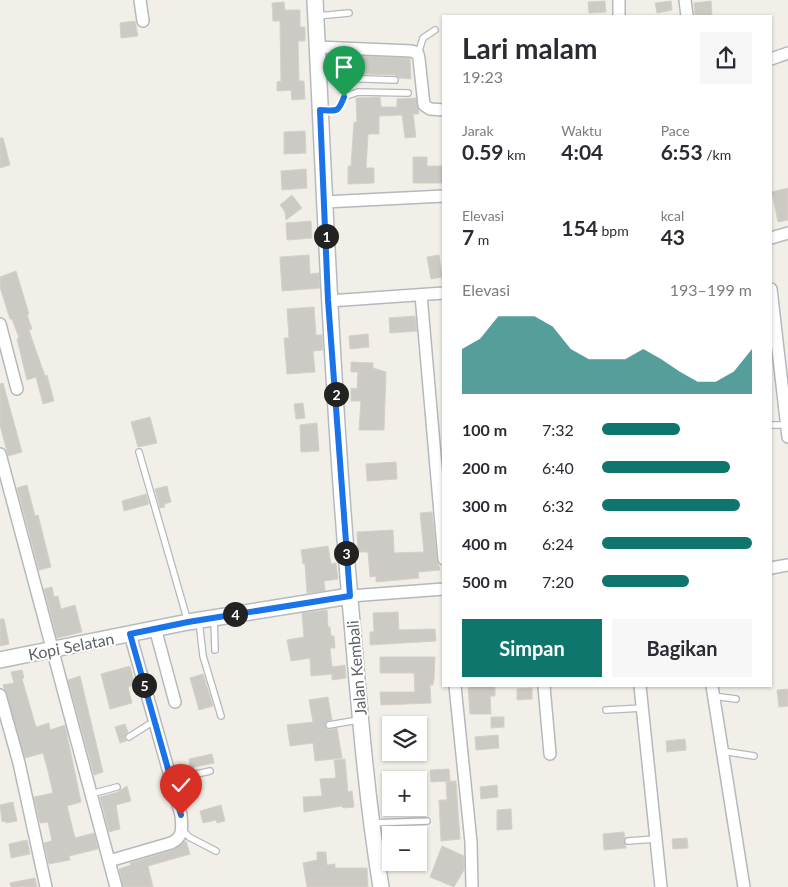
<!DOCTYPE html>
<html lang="id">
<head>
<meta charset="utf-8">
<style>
  body { margin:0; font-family:Lato,sans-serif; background:#f7f7f7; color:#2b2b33; height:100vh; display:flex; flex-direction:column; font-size:19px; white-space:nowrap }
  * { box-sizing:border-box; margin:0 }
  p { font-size:16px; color:#7c7c81 }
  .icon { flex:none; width:28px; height:28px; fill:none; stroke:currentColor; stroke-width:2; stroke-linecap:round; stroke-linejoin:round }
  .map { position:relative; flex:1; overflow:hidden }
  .details { position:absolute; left:442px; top:15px; width:330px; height:672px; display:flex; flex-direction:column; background:#fff; border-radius:0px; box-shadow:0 1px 4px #0004 }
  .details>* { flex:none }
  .controls { position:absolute; left:382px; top:716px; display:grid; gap:10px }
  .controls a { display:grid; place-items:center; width:45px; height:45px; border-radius:0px; background:#fff; box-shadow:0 1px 4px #0004; font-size:25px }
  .pin { position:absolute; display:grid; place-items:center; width:42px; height:42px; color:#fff; margin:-51px -21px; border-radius:50% 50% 50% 0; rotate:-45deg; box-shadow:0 0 5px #0007 }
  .pin .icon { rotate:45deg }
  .km { position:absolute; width:25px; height:25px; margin:-12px; border-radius:50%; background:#222; color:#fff; font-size:14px; line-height:25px; text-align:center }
  .round { display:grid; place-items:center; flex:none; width:52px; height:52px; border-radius:0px; background:#f7f7f7 }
  .headline { display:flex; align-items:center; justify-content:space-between; height:85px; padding:0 20px }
  h1 { font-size:28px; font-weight:700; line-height:38px }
  .figures { display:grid; grid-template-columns:repeat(3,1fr); gap:8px; height:85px; padding:5px 20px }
  .figures div { display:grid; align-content:center }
  .figures b { font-size:21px; font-weight:700 }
  .figures small { font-size:14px; font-weight:400 }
  .figures p { font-size:14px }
  .chart { height:140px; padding:10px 20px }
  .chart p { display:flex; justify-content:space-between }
  .chart svg { width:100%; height:90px; margin-top:5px; fill:#0f766e; opacity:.7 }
  .action { display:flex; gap:10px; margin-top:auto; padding:10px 20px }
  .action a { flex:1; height:58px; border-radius:0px; background:#0f766e; color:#fff; font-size:20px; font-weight:700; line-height:58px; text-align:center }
  .action a+a { background:#f7f7f7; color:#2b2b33 }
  ul { padding:0 20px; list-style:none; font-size:16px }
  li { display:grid; grid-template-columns:80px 60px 1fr; align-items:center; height:38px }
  li i { height:12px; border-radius:6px; background:#0f766e }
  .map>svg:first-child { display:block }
  .building { fill:#cccac5; stroke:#d6d1c6 }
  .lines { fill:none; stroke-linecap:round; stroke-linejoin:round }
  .lane-casing { stroke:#b5b8bc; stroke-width:8 }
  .street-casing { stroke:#b5b8bc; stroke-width:14 }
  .secondary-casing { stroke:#b6babf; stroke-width:18 }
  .lane { stroke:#fff; stroke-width:5.5 }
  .street { stroke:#fff; stroke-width:11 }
  .secondary { stroke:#fff; stroke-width:15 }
  .route-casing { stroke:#fff; stroke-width:10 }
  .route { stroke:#1a73e8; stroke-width:6 }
  .labels { text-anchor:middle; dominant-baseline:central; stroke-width:4; stroke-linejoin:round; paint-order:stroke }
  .street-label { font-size:16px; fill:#5f6368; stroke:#fff }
</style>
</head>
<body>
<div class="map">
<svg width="788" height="887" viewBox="0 0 788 887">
  <rect width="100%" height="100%" fill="#f1efe8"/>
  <!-- building -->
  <path class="building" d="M605 1 606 12 589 13 588 2Z
    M671 1 672 10 657 13 655 3Z
    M711 1 712 16H695L694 3Z
    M284 2 285 10H300V27H305V41H298L299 81H304L305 99 292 100 291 90 277 91V82L281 81 280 21H273L272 3Z
    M135 21 138 36 121 38 120 23Z
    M337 55 410 58 411 79 399 78 395 75 336 73Z
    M380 97 381 107H397V99L416 98 419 114H413L416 137 405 138 402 115 379 116V134H368L366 168H374V183L348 184V166H351L354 122H357L356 98Z
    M305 131 306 153 284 154V132Z
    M0 138H3L10 165 0 168Z
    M413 157H427V166H444V183H413Z
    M306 169 307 188 282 190 281 171Z
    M788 188V220L778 222 772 192Z
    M292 195 302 208 286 220 285 212 280 205Z
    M311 221 312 238 287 240 286 223Z
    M309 255 310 274 319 273 320 288 282 291 280 257Z
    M439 255 442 277 431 279 427 257Z
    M16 271 29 314 27 315 32 329 29 330 35 348 45 376 47 375 54 401 43 404 36 377 27 380 17 339 19 338 12 319H10L0 287V277Z
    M314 307 316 335H322L323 350 313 351 315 372 287 374 284 338H289L287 309Z
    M415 316 417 331 390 333 389 318Z
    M368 334 369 347 350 349 349 336Z
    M351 362 373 363V368L386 372 384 430H359L361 401H351V388L357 389 358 372H351Z
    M3 383 22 452 8 456 0 425V384Z
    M303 403 305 418 296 419 294 404Z
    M150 417 157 443 138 447 131 422Z
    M317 423 319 451 301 452 300 425Z
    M396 462 397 479 367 481 366 464Z
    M27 485 35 516 38 515 51 567 39 570 17 488Z
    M167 486 171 502 164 504 165 507 160 508 155 489Z
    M146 494 149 504 124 511 122 501Z
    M432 512 437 560 440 570 418 572 419 578 376 582V576L370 577 368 552H358L357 532 393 530 394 553 424 552 420 513Z
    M328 546 331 564 336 563 338 579 324 581 325 591 307 593 305 564H303L301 550Z
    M52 587 54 597 58 596 61 609 75 605 82 632 57 638 44 589Z
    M327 610 328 627H330L331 636H334L335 648H330L332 667 345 665 346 678 332 680V674L311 676 310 658 291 661 287 640 304 637 302 613Z
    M398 612 399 630 435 629 436 641 370 645V632H374L373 613Z
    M0 619H4L9 644 0 646Z
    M380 657H435L434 680 433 685H430L431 703 381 705 380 692H415L414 673H380Z
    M130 666 135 685 128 687 132 703 110 709 101 674Z
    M22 670 24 678 22 679 36 727 49 723 50 730 65 725 81 802 67 806 75 838 94 833 98 849 69 856 70 860 49 864 44 843 52 841 48 822 40 823 34 797 53 793 48 771 43 753 25 758 3 685 14 683 11 672Z
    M203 674 213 706 199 710 190 678Z
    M80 676 103 772 94 775 68 680Z
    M468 686H495V696H490L491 714H470Z
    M532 688V699L517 700V689Z
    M788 689V706L779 707 777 690Z
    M328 697 332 720 326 722 325 726 328 730 337 728 342 758 315 761 313 743 290 746 287 725 313 722 309 700Z
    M491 717H504V727L491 728Z
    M125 724 128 732 124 737 126 741 120 743 115 727Z
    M498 735 499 748 476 750 475 737Z
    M685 739 686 750 667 752 666 741Z
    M212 754 214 763 190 768 189 759Z
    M345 759 348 792 352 791 354 807 343 808 342 806 304 812 303 797 322 796 320 779 336 778 334 760Z
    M449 769 450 781 431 782 430 770Z
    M456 781 460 839 441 841 439 800H447L446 782Z
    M497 785 498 797 481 799 480 787Z
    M127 786 131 801 116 805 120 829 109 832 100 797 118 792Z
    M13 802 17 821 6 823V821L2 822 0 805Z
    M221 805 225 821 217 823 216 820 203 823 200 811Z
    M511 809 512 829 497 830V810Z
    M624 832 626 848 604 850 603 834Z
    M687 838 688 848 673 849 672 839Z
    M27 840 30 854 11 858 9 844Z
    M186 841 190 854 148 866 153 887H123L119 869 131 865 130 863 173 850Z
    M442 846 464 856V870L454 887 430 877Z
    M317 852H326L327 865 335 864V868H367L368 887H307L303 863 317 860Z
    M35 878 37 887H11L10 883Z"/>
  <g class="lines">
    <defs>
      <path id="lane" d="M317 16 349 13
        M418 54 423 38 435 30
        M320 74 336 78 395 80
        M322 110C337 111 339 110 344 97L358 92 408 93
        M771 425H787
        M139 452 188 622
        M214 619 215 650
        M199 621 203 656 221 716
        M713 696 736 699
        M606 710 643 708
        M329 725 358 720
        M129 737 154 721
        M722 751 754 756
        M171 780 210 771
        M91 794 117 787
        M372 823 427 821
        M183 830 189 837 216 851
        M628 841 656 839"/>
      <path id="street" d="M140 0 143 21
        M619 0V16
        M685 0 687 16
        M317 47 412 51 418 54 419 59 424 105 430 109 444 110
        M771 59 788 53
        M324 202 444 196
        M771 238 788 233
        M771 289 788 437
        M421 295 444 559
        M329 301 444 293
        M0 324 17 389
        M0 454 116 887
        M771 568 788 565
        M350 596 444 589
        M155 628 175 702
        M455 686 471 842 472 887
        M544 686 550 754
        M640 686 661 887
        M712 686 744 887
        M0 695 19 763 46 887
        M109 861 171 843C184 837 182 828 181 815L130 634"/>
      <path id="secondary" d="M315 0C325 204 333 408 351 611 359 703 366 796 381 887
        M0 660 188 622 350 596"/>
    </defs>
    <!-- lane casing -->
    <use href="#lane" class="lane-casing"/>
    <!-- street casing -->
    <use href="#street" class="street-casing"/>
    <!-- secondary casing -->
    <use href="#secondary" class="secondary-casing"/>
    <!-- lane -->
    <use href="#lane" class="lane"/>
    <!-- street -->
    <use href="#street" class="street"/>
    <!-- secondary -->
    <use href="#secondary" class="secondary"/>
  </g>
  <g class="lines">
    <defs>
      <path id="route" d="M181 815 130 634 188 622 350 596 328 300 320 110C337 111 338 113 344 97"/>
    </defs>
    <!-- route casing -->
    <use href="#route" class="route-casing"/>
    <!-- route -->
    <use href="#route" class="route"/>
  </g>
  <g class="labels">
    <!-- street labels -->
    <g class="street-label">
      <text transform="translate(71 646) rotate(-11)">Kopi Selatan</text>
      <text transform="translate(356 668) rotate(-95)">Jalan Kembali</text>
    </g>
  </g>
</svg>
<div class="controls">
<a><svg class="icon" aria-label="layers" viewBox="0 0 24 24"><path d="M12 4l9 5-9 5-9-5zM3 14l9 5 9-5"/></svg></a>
<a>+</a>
<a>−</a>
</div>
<div class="pin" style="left:344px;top:97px;background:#1e9e55"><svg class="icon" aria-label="arrive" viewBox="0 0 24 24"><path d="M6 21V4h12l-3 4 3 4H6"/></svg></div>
<div class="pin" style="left:181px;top:815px;background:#d93025"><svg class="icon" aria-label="check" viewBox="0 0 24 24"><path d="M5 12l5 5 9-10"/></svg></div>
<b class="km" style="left:326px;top:236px">1</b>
<b class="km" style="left:336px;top:394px">2</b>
<b class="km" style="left:346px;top:553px">3</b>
<b class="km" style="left:235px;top:614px">4</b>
<b class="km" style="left:144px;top:685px">5</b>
<section class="details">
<div class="headline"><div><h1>Lari malam</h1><p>19:23</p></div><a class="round"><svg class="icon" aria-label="share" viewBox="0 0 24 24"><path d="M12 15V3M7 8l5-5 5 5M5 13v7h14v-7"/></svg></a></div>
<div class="figures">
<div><p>Jarak</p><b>0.59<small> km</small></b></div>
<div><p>Waktu</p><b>4:04</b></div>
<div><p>Pace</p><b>6:53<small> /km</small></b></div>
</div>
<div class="figures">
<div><p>Elevasi</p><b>7<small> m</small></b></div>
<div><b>154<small> bpm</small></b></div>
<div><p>kcal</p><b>43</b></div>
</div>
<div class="chart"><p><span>Elevasi</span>193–199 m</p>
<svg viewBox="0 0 160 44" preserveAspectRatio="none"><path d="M0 44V22L10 17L20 6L30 6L40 6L50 11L60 22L70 27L80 27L90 27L100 22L110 27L120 33L130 38L140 38L150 33L160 22V44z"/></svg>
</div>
<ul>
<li><b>100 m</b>7:32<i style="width:52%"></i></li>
<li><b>200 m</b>6:40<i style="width:85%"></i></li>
<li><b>300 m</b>6:32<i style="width:92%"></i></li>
<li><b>400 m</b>6:24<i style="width:100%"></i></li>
<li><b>500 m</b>7:20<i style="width:58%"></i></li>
</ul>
<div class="action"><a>Simpan</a><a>Bagikan</a></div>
</section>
</div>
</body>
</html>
